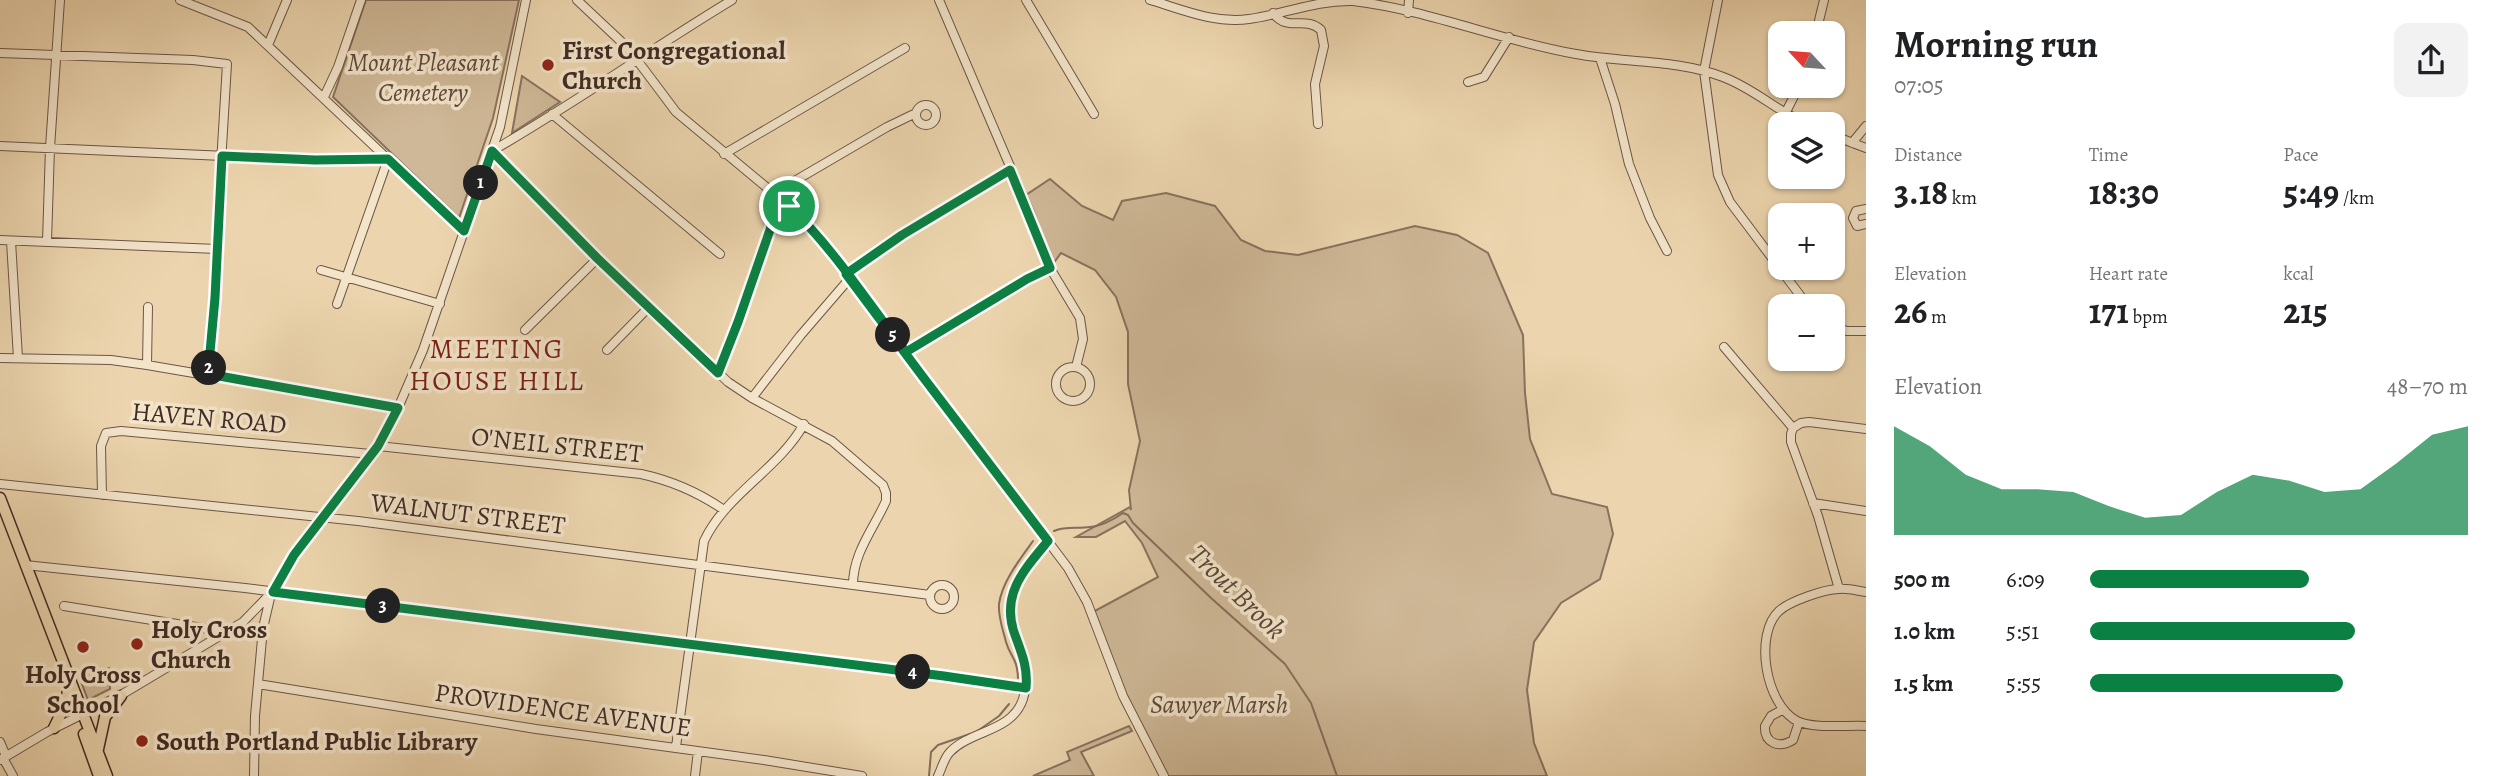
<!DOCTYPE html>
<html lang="en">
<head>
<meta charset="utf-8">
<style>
  body { margin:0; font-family:Alegreya,serif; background:#f2f2f2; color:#202124; height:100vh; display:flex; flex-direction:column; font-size:26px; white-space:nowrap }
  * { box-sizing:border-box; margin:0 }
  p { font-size:23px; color:#757577 }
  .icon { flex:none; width:38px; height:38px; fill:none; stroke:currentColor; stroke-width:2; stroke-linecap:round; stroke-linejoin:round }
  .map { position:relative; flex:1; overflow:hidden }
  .side { display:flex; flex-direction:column; background:#fff; width:630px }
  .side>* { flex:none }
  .needle { width:46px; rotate:296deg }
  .tools { position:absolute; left:1768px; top:21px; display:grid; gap:14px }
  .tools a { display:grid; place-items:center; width:77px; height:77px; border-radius:14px; background:#fff; box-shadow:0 2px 5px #0004; font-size:35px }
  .pin { position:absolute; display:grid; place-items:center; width:60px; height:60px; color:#fff; margin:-30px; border:4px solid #fff; border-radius:50%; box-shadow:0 2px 7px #0007 }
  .km { position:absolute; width:35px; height:35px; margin:-18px; border-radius:50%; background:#222; color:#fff; font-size:19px; line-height:35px; text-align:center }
  .round { display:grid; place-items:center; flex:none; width:74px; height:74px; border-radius:14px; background:#f2f2f2 }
  .headline { display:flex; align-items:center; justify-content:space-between; height:119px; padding:0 28px }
  h1 { font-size:38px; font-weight:700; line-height:52px }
  .figures { display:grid; grid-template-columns:repeat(3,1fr); gap:10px; height:119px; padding:7px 28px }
  .figures div { display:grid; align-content:center }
  .figures b { font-size:35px; font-weight:700 }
  .figures small { font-size:19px; font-weight:400 }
  .figures p { font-size:19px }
  .chart { height:196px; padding:14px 28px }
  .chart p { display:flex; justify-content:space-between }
  .chart svg { width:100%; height:126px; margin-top:7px; fill:#0b8043; opacity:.7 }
  ul { padding:0 28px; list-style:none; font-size:23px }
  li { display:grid; grid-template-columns:112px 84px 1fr; align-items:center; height:52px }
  li i { height:18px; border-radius:9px; background:#0b8043 }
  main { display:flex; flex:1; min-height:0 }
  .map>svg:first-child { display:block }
  .green { fill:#cfb897; stroke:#88725e; stroke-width:2 }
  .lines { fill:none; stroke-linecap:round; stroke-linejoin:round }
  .stream { stroke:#846e5b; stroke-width:2 }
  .minor-casing { stroke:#6b5646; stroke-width:10 }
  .major-casing { stroke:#402b24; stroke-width:13 }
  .minor { stroke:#f3e4ca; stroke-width:8 }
  .major { stroke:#ecd5ae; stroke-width:10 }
  .route-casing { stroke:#fff; stroke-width:14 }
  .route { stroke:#0b8043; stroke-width:9 }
  .poi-dot { fill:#8f2418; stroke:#f3e4ca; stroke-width:2.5 }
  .labels { text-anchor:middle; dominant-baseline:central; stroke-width:7; stroke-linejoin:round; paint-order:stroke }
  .poi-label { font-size:26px; font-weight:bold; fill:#402b24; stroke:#f3e4ca; text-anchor:start }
  .park-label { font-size:26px; font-style:italic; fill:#5d473b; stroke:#f3e4ca }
  .street-label { font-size:26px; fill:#402b24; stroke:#f3e4ca }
  .neighbourhood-label { font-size:28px; letter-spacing:2px; fill:#7a1f14; stroke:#f3e4ca }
  .water-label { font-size:28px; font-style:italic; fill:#5c473b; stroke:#f3e4ca }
</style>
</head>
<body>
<main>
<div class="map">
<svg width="1866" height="776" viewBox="0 0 1866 776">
  <rect width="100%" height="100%" fill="#ecd5ae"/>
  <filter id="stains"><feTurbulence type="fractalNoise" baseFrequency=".00286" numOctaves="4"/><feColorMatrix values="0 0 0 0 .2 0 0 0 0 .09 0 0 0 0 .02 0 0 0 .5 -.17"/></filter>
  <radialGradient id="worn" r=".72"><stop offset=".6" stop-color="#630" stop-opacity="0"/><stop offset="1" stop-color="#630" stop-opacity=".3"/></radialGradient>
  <!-- green -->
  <path class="green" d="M366 0H519L493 118 459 218 333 97Z
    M522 76 560 102 512 133Z
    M1050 179 1082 206 1113 220 1122 201 1166 193 1215 206 1241 240 1265 251 1298 255 1415 226 1457 235 1488 253 1523 335 1525 393 1530 439 1552 494 1607 507 1613 534 1600 579 1561 603 1534 642 1527 690 1534 743 1547 776H1164L1136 724 1091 613 1158 577 1142 543 1125 521 1096 537H1076L1130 507 1131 510 1129 490 1140 441 1128 384V332L1116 297 1095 270 1061 253 1050 268 1023 197Z
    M87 665 103 670 109 668 110 689 88 700 77 671Z
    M1129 726 1132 731 1081 752 1094 776H1033L1070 760 1067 752Z"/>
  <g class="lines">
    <!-- stream -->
    <path class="stream" d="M1054 531C1066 526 1078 529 1090 527 1101 526 1113 520 1123 513L1128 515 1133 523 1211 598 1285 664 1311 703 1337 776
      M1018 678C1017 657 1011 659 1006 642 1003 630 998 617 999 604 1002 582 1020 559 1033 541
      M976 732 999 716 1009 704
      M929 776 931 752 938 745 970 734"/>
    <defs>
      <path id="minor" d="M180 0 248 27 464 231
        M577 0 628 48 676 112 789 206 829 250 1068 568 1087 602 1123 696 1164 776
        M732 0C651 49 574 104 492 151L598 258 728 382 752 398 832 441 883 485 886 493V501C873 530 853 553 853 585
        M939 0 1030 213 1050 268 1080 318 1083 339 1076 367
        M1026 0 1094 114
        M1150 0C1181 9 1215 24 1249 19 1284 14 1316 0 1353 1 1429 10 1501 41 1576 54 1624 63 1677 59 1723 77 1753 88 1777 111 1806 124
        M1718 0 1704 71 1718 175 1730 202 1808 306
        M1273 13C1288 33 1305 15 1321 30L1324 46 1315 84 1318 124
        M1408 13 1409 0
        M1816 33 1824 0
        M268 45 287 0
        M0 53 193 60 227 64 218 213 217 272 208 375
        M1600 58 1615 104 1629 164 1650 218 1667 251
        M1468 82 1484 77 1509 37
        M324 97 338 67 361 0
        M916 115a10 10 0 1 1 20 0a10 10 0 1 1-20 0Z
        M552 114 720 254
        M1785 114 1799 86
        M1832 135 1866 148
        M1852 143 1866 126
        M0 146 315 160 388 159 337 304
        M724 154 905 48
        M774 193 887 127 916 113
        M1866 209 1856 211 1853 218 1857 226 1866 224
        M0 240 217 249
        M11 241 18 358
        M47 241 50 148 60 0
        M321 270 440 304
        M846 274 902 235 1010 170
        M1832 326 1847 331H1866
        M525 330 598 258
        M1724 347 1793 428
        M607 350 649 307
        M906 352 1027 279 1050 268
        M0 358 111 360 147 365 398 408
        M147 365 148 307
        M1056 384a17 17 0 1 1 34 0a17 17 0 1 1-34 0Z
        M718 373 771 227 777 216 789 206
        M752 398 800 336 850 278
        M1793 428 1791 434V442L1818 516 1839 589
        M1793 428 1801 423 1809 422 1866 429
        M378 446 641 474C673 481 698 492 724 510
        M0 484 358 521 930 595
        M102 495 101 446 106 433 121 431 371 454
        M1813 503 1866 511
        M25 565 245 588 944 676 1026 689
        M930 597a12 12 0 1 1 24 0a12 12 0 1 1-24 0Z
        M1866 592C1858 591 1848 588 1839 589 1825 589 1790 601 1779 611 1754 634 1765 704 1797 721 1813 729 1847 725 1866 726
        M64 606 215 630 221 635
        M258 684 536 729 764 760 862 776
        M1782 710 1771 716 1765 726C1764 743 1779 749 1793 740L1799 722
        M0 742 6 756
        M676 747 704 541C726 494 778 470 804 424
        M3 758 13 776
        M0 760 47 732 121 695 243 622 273 591 294 555 378 446 398 408 423 350 500 127 526 0
        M254 776 255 716 263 628 270 598
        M695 776 698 751
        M938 776C942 768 944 758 950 752 971 730 1012 732 1023 699 1037 657 1003 635 1010 600 1014 579 1035 557 1048 541"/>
      <path id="major" d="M0 498 107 776
        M54 728 65 705 68 691
        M84 734 99 776
        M98 749 105 717 121 696"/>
    </defs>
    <!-- minor casing -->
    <use href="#minor" class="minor-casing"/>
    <!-- major casing -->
    <use href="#major" class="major-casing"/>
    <!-- minor -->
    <use href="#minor" class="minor"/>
    <!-- major -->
    <use href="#major" class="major"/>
  </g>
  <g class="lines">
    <defs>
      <path id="route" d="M789 206 777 216 771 227 738 322 718 373 597 258 492 151 464 231 388 159 315 160 222 156 215 298 208 374 398 408 378 446 294 555 273 592 944 676 1026 688C1028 668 1022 654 1015 635 1000 595 1024 570 1048 541L923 377 846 274 902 235 1010 170 1050 268 1027 279 906 352C868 303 834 249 789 206"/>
    </defs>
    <!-- route casing -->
    <use href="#route" class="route-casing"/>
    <!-- route -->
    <use href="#route" class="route"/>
  </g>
  <!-- markers -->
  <g class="poi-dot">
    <circle cx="548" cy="65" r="7"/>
    <circle cx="137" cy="644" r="7"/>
    <circle cx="83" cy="647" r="7"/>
    <circle cx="142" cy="741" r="7"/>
  </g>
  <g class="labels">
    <!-- poi labels -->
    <g class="poi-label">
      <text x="562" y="50">First Congregational<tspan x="562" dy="30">Church</tspan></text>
      <text x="151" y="629">Holy Cross<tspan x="151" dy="30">Church</tspan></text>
      <text x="83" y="674" text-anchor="middle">Holy Cross<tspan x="83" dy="30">School</tspan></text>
      <text x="156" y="741">South Portland Public Library</text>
    </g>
    <!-- park labels -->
    <g class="park-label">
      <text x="423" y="62">Mount Pleasant<tspan x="423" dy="30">Cemetery</tspan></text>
      <text x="1219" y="704">Sawyer Marsh</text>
    </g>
    <!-- street labels -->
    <g class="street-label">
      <text transform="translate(209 418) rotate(5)">HAVEN ROAD</text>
      <text transform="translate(557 445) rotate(6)">O'NEIL STREET</text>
      <text transform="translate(468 514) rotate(7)">WALNUT STREET</text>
      <text transform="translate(563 710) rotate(8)">PROVIDENCE AVENUE</text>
    </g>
    <!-- neighbourhood labels -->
    <g class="neighbourhood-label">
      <text x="497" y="349">MEETING<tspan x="497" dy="32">HOUSE HILL</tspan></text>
    </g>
    <!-- water labels -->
    <g class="water-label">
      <text transform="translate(1237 592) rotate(44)">Trout Brook</text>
    </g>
  </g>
  <rect width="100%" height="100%" filter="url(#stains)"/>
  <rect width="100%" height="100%" fill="url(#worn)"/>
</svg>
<div class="tools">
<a><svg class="needle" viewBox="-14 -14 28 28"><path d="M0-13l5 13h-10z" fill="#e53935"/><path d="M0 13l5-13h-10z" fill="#757577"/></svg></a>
<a><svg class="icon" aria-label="layers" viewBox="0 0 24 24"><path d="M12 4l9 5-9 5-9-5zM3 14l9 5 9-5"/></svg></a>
<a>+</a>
<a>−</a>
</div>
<div class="pin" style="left:789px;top:206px;background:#1e9e55"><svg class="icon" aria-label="arrive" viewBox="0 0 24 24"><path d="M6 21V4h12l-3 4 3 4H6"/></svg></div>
<b class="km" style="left:481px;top:183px">1</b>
<b class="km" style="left:209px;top:368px">2</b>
<b class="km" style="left:383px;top:606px">3</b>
<b class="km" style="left:913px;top:672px">4</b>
<b class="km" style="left:893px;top:335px">5</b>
</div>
<section class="side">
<div class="headline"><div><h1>Morning run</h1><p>07:05</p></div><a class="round"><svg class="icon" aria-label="share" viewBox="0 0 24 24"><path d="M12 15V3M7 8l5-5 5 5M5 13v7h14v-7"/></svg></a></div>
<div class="figures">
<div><p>Distance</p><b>3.18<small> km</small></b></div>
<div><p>Time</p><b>18:30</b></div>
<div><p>Pace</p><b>5:49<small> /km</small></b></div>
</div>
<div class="figures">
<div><p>Elevation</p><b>26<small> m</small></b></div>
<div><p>Heart rate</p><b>171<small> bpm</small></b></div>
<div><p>kcal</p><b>215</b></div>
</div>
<div class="chart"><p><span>Elevation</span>48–70 m</p>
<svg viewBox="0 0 160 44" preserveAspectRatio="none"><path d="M0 44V6L10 13L20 23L30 28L40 28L50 29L60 34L70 38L80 37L90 29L100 23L110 25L120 29L130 28L140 19L150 9L160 6V44z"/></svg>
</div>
<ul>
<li><b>500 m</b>6:09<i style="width:58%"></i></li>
<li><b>1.0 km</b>5:51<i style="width:70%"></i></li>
<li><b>1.5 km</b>5:55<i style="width:67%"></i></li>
</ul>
</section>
</main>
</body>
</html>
